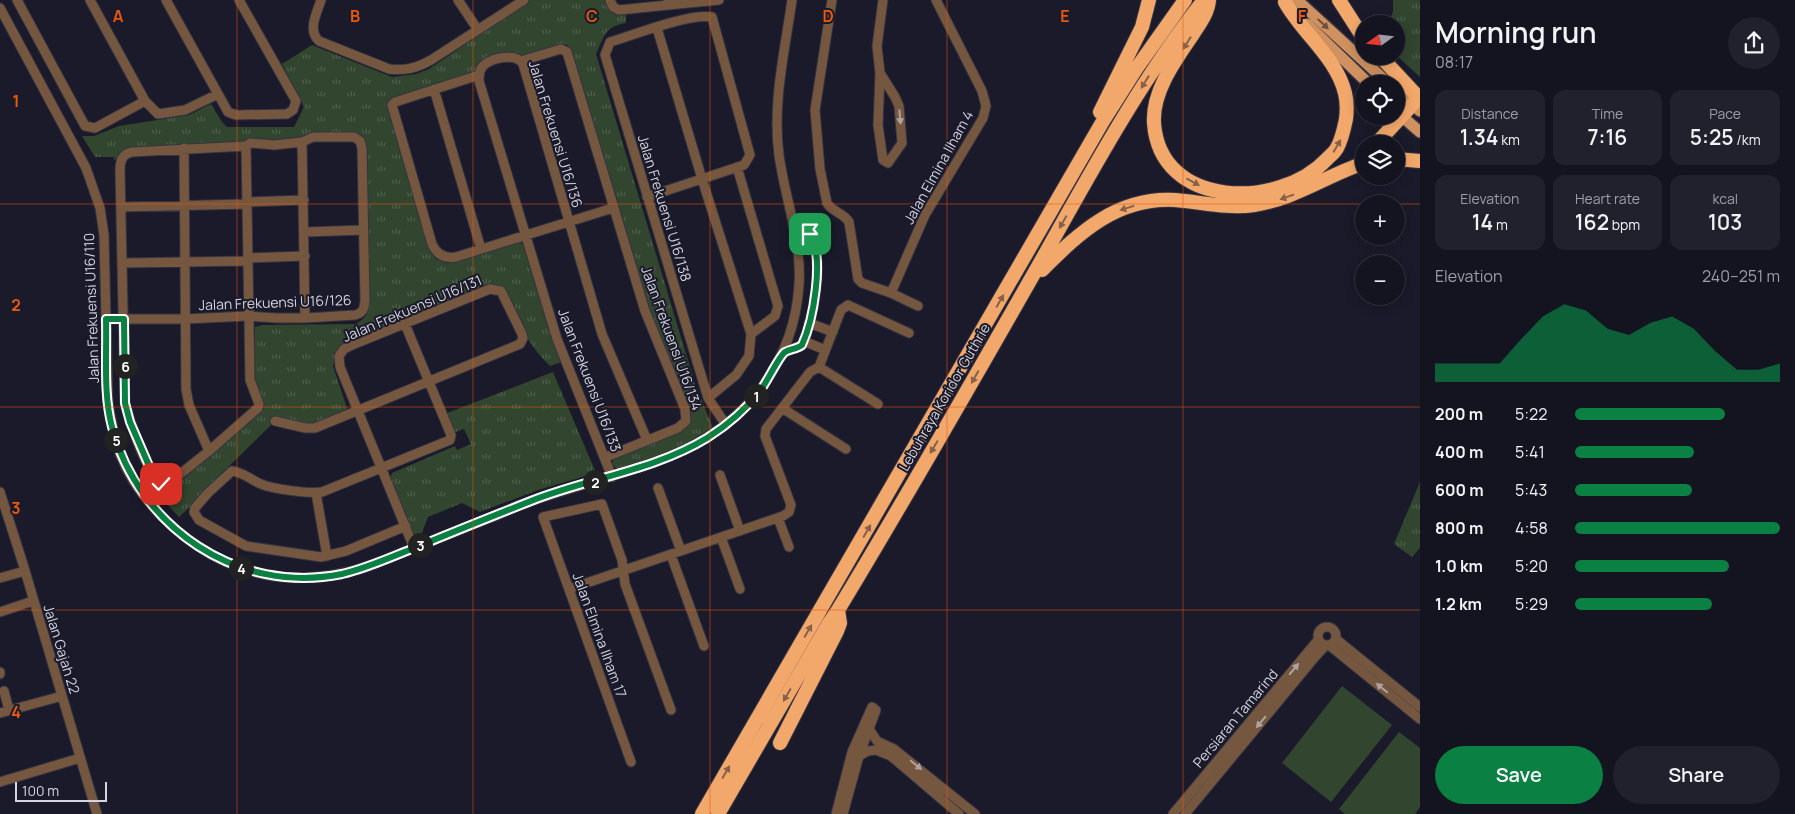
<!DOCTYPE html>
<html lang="en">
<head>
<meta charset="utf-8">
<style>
  body { margin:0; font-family:Manrope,sans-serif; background:#21212d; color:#f1f3f6; height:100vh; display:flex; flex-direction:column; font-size:19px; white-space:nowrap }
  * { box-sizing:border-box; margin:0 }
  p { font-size:16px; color:#9d9ea5 }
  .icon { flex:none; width:28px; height:28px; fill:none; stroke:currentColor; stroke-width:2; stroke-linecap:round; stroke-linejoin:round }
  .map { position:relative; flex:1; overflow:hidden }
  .side { display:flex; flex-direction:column; background:#141420; width:375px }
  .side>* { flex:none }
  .needle { width:32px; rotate:255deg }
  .buttons { position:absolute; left:1355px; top:15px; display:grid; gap:10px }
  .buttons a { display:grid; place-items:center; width:50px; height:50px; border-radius:50%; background:#141420; box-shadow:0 2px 12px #0003,0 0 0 1px #33333e; font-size:25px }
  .scale { position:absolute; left:15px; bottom:12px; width:92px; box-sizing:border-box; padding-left:5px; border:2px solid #d4d5e0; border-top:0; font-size:14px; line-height:18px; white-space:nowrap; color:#d4d5e0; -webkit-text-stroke:4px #1b1a2a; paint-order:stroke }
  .pin { position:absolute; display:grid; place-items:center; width:42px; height:42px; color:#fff; margin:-21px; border-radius:10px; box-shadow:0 2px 8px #0006 }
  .km { position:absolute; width:25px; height:25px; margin:-12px; border-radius:50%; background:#222; color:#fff; font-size:14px; line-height:25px; text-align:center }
  .round { display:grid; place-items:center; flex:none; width:52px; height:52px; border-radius:26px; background:#21212d }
  .head { display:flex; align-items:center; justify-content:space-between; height:85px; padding:0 15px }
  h1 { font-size:28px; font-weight:600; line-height:38px }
  .stats { display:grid; grid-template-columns:repeat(3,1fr); gap:8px; height:85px; padding:5px 15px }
  .stats div { display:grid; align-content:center; border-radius:12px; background:#21212d; text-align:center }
  .stats b { font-size:21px; font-weight:600 }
  .stats small { font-size:14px; font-weight:400 }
  .stats p { font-size:14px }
  .chart { height:140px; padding:10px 15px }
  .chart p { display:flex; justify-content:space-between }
  .chart svg { width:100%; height:90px; margin-top:5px; fill:#0b8043; opacity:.7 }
  .button { display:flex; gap:10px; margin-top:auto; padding:10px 15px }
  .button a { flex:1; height:58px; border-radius:30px; background:#0b8043; color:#fff; font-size:20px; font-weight:600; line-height:58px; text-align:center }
  .button a+a { background:#21212d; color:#f1f3f6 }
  ul { padding:0 15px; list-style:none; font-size:16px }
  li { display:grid; grid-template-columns:80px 60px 1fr; align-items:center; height:38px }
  li i { height:12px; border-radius:6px; background:#0b8043 }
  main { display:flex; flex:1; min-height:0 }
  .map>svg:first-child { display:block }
  .grass { fill:url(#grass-tufts) }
  .pitch { fill:#31452f }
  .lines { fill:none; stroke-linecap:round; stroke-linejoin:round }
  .minor-casing { stroke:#353443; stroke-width:11 }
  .major-casing { stroke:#353443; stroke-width:14 }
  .highway-casing { stroke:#353443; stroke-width:16 }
  .minor { stroke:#755740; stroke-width:9 }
  .major { stroke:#cf915f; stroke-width:11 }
  .highway { stroke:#f3a86b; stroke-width:14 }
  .oneway { fill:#6c5042 }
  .oneway2 { fill:#87614a }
  .oneway3 { fill:#aea3a0 }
  .route-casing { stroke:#fff; stroke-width:10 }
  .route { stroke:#0b8043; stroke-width:6 }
  .grid { fill:none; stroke:#e8590c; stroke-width:1; stroke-opacity:0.55 }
  .labels { text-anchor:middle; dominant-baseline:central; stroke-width:4; stroke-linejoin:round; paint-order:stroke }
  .street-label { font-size:14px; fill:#d4d5e0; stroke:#1b1a2a }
  .grid-label { font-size:16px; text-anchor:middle; font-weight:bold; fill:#e8590c; stroke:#1b1a2a; stroke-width:4; stroke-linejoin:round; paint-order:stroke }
</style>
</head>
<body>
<main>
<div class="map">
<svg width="1420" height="814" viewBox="0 0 1420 814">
  <defs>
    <pattern id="grass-tufts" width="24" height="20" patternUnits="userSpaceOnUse" patternTransform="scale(1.25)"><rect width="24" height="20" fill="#31452f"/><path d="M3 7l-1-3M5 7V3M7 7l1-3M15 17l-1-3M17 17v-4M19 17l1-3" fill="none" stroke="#4e5f4d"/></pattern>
  </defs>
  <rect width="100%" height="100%" fill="#1b1a2a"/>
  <!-- grass -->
  <path class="grass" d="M530 0H607L619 14H626V23C605 26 604 37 596 54L695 384 713 428 681 447 620 470C615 468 611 465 613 460L615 458 683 431 690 423V414L651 319 644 296 570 48 566 44 561 45 526 56 510 53 504 54 475 72 391 100 387 106 433 255 436 259 447 263 517 243H521L526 248 561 362 550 366C528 345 514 316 498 290L336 354 333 366 347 408V411L316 428 273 423 222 473 223 476 179 517 159 496 170 485 228 440 264 405 253 384 255 327 262 325 356 324 364 318 367 314 366 148 353 134 302 143 130 148C123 150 121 159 114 160V157H95L82 136H94L119 126 189 115 211 104 222 122 227 127H294L304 107 282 64 312 45 392 77 416 74 429 69Z
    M1393 0H1420V77L1396 55V24H1389L1393 11Z
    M553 372 596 473 538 490 480 512 462 503 428 517 421 535 413 538 390 479 392 473 455 446 457 450 471 444 464 429 450 434 442 415Z
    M1420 482V548L1412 557 1394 544Z"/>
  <!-- pitch -->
  <path class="pitch" d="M1342 686 1392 725 1331 802 1282 763Z
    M1399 732 1420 748V807L1415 814H1345L1339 809Z"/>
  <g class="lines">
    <defs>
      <path id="minor" d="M17 0 85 126 95 128 145 101 158 114 185 110 218 94
        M90 0 145 101
        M166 0 228 112 236 115 287 114 293 110 296 101 239 0
        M321 0C317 13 307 30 319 41L389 69C405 71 417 68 431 60L524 0
        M458 0 478 30
        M610 0 613 7 619 10 668 5V0
        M832 0 815 110 820 169 827 203C832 212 844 213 849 222L858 279 862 283 891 293 918 306
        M668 5 719 0
        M0 8 86 168 100 208 104 235 108 402C111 420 114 437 120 454 141 508 198 557 254 572 290 582 328 578 363 568 405 552 447 535 489 518 506 511 523 503 540 498 584 483 630 473 673 455 745 425 794 363 799 285 802 241 785 199 779 155 772 104 785 50 792 0
        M657 28 702 179 751 334
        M521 61 561 49 567 52 645 311 685 409 686 421 678 428 606 457
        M880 73 895 97 899 106 902 143 888 163 883 160 878 125 880 73 877 46 883 0
        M479 75 395 102 392 105 432 244C437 255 445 259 456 257L613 208
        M434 89 481 249
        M302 142 305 318
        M184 148 186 389 189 405 209 451 170 482 161 484C145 469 131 425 125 403L120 171C120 161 122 154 132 152L246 146
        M647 197 744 165 750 155 712 17C689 13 634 35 610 42L605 55 708 398 726 425
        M247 202 304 200
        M122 207 247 204
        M304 232 363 230
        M248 258 305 256
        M122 263 248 261
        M891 293 925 215 983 118 986 106 982 91 936 0
        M106 319H185L248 316 277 318H305L355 315C363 313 364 309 365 301L362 148 360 141 354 137H313L302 142 274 145 250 143 246 146 250 380 259 404 258 408 209 451
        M809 323 833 332
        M405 324 451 435 450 440 322 492C310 494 272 489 261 484 251 480 243 472 232 471L208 493 195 508 194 512 199 520 246 546 321 557 346 551 406 526
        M804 341 825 350
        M783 353 802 345C813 321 824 263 812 238 809 230 801 227 793 226
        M819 367 878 404
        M708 398 736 375 749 356 751 334 775 316 778 306 737 167
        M782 408 846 449
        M275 421 305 428H315L520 344 523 338 522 334 501 291 490 289 352 345 344 349 339 356 340 367 414 548
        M720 475 740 531
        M612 477 557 339 479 81C479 75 479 70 483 66 491 58 516 52 523 64L602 334 647 440
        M658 488 681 551
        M0 492 23 564 97 814
        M316 493 327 556
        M778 518 789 547
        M721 537 740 589
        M671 555 704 646
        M0 578 25 571
        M569 589 783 516 789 512 791 505 765 436 766 429 810 372 819 367 841 310 848 305 909 333
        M0 612 33 601
        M1318 636a9 9 0 1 1 18 0a9 9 0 1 1-18 0Z
        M1336 639 1420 707
        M1329 645 1420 719
        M0 672V674
        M4 691 9 710
        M0 713 62 696
        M869 729 877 741 894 749 975 814
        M859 756 868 751 876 750 891 756 959 814
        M631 762 543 517 602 504 622 560 625 584 671 710
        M0 782 80 758
        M836 814 852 752 872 707 876 710 859 756 843 814
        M1173 814 1318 640
        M1185 814 1315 657 1326 645"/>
      <path id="major" d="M1297 0 1389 84
        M1307 24 1369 84
        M1396 90 1420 111
        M1396 111 1420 132"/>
      <path id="highway" d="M1209 0C1208 13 1200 23 1193 34 1176 59 1152 91 1154 123 1160 209 1279 210 1327 159 1330 156 1335 152 1337 148 1342 139 1344 129 1346 119 1347 111 1347 101 1345 93 1336 57 1303 34 1285 2
        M1339 0 1364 39
        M1380 56 1420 99
        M1100 112 1142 27 1149 0
        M1376 144 1413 104
        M1396 159 1420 161
        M1042 270C1080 232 1117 197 1175 200 1201 202 1228 209 1254 205 1294 199 1326 176 1364 163
        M780 743 837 631 840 623 838 610
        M702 814 1103 121 1136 69 1185 0
        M718 814 829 623 838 610C906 498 971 384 1036 270 1088 178 1138 83 1204 0"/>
    </defs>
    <!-- minor casing -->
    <use href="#minor" class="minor-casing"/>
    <!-- major casing -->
    <use href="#major" class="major-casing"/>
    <!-- highway casing -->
    <use href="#highway" class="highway-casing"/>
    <!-- minor -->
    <use href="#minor" class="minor"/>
    <!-- major -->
    <use href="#major" class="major"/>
    <!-- highway -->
    <use href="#highway" class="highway"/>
  </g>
  <!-- one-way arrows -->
  <defs><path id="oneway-solid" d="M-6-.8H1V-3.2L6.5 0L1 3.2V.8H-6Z" transform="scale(1.25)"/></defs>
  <use class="oneway" href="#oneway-solid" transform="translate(1323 24) rotate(43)"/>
  <g class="oneway2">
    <use href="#oneway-solid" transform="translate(1187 43) rotate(122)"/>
    <use href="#oneway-solid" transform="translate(1145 82) rotate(122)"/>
    <use href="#oneway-solid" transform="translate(1337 146) rotate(-60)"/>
    <use href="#oneway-solid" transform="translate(1193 182) rotate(28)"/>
    <use href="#oneway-solid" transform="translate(1287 197) rotate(161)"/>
    <use href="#oneway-solid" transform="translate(1127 208) rotate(162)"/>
    <use href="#oneway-solid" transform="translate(1063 222) rotate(120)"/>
    <use href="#oneway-solid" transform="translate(1000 301) rotate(-60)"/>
    <use href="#oneway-solid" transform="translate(975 377) rotate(119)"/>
    <use href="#oneway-solid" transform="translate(934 447) rotate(121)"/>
    <use href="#oneway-solid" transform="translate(867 531) rotate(-60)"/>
    <use href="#oneway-solid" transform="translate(808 631) rotate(-60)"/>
    <use href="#oneway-solid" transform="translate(787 695) rotate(120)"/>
    <use href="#oneway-solid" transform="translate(726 772) rotate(-60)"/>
  </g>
  <g class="oneway3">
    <use href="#oneway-solid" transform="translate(900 117) rotate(85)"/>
    <use href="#oneway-solid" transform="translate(1294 669) rotate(-50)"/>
    <use href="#oneway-solid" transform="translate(1382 688) rotate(-141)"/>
    <use href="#oneway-solid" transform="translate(1261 722) rotate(130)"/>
    <use href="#oneway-solid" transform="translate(916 765) rotate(39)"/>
  </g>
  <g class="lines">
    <defs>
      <path id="route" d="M161 484 153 475 130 422 125 403 124 319H106C107 354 103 393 112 427 139 528 238 595 342 574 368 568 393 556 417 547 455 531 493 516 531 501 588 478 653 471 707 438 726 426 746 409 760 391 766 384 779 356 785 352 790 349 797 349 802 345 813 321 825 258 810 234"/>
    </defs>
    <!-- route casing -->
    <use href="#route" class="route-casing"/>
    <!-- route -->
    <use href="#route" class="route"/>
  </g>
  <!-- grid -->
  <path class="grid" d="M237 0V814M473 0V814M710 0V814M947 0V814M1183 0V814M0 204H1420M0 407H1420M0 610H1420"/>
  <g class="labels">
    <!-- street labels -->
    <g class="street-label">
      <text transform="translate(556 134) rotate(73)">Jalan Frekuensi U16/136</text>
      <text transform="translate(938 167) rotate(-61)">Jalan Elmina Ilham 4</text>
      <text transform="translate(665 208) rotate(73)">Jalan Frekuensi U16/138</text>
      <text transform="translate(275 302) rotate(-2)">Jalan Frekuensi U16/126</text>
      <text transform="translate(91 308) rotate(-92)">Jalan Frekuensi U16/110</text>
      <text transform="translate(412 308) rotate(-23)">Jalan Frekuensi U16/131</text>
      <text transform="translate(672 338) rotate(70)">Jalan Frekuensi U16/134</text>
      <text transform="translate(590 380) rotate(69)">Jalan Frekuensi U16/133</text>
      <text transform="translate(944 397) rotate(-60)">Lebuhraya Koridor Guthrie</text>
      <text transform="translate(600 635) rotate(70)">Jalan Elmina Ilham 17</text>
      <text transform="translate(62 649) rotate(73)">Jalan Gajah 22</text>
      <text transform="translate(1235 718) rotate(-50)">Persiaran Tamarind</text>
    </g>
  </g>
  <g class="grid-label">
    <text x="118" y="22">A</text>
    <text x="355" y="22">B</text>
    <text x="592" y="22">C</text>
    <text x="828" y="22">D</text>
    <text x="1065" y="22">E</text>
    <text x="1302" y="22">F</text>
    <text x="16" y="107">1</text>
    <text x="16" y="311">2</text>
    <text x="16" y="514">3</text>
    <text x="16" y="718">4</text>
  </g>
</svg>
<div class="buttons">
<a><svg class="needle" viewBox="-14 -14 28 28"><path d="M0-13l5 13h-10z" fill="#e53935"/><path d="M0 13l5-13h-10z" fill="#9d9ea5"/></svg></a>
<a><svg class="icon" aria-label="locate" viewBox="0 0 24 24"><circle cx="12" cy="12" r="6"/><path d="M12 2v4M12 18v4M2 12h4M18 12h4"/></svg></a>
<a><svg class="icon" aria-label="layers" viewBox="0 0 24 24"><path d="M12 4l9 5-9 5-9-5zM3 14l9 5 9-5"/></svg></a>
<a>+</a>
<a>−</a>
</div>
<div class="scale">100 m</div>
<div class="pin" style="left:810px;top:234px;background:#1e9e55"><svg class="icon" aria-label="arrive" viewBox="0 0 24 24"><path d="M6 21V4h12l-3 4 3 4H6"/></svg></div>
<div class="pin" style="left:161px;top:484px;background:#d93025"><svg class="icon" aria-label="check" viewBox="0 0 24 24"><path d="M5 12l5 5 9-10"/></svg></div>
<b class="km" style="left:756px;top:396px">1</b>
<b class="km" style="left:595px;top:482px">2</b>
<b class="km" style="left:420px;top:545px">3</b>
<b class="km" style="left:241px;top:568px">4</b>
<b class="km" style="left:116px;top:440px">5</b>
<b class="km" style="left:125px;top:366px">6</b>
</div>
<section class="side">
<div class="head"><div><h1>Morning run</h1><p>08:17</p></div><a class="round"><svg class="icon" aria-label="share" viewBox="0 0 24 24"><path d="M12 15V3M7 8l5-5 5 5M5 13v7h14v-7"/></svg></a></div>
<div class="stats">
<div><p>Distance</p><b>1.34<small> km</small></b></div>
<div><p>Time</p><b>7:16</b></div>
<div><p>Pace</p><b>5:25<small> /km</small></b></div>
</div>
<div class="stats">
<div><p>Elevation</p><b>14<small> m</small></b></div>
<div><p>Heart rate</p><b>162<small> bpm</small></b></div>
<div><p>kcal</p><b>103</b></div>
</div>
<div class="chart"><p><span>Elevation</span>240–251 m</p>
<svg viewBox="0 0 160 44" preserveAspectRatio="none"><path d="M0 44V35L10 35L20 35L30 35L40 23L50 12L60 6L70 9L80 18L90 21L100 15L110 12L120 18L130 29L140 38L150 38L160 35V44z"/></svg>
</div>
<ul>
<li><b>200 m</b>5:22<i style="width:73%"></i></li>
<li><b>400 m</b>5:41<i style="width:58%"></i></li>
<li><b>600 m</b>5:43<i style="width:57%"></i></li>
<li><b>800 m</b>4:58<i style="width:100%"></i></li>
<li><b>1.0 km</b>5:20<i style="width:75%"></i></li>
<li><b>1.2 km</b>5:29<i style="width:67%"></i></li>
</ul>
<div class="button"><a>Save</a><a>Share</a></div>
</section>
</main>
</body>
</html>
